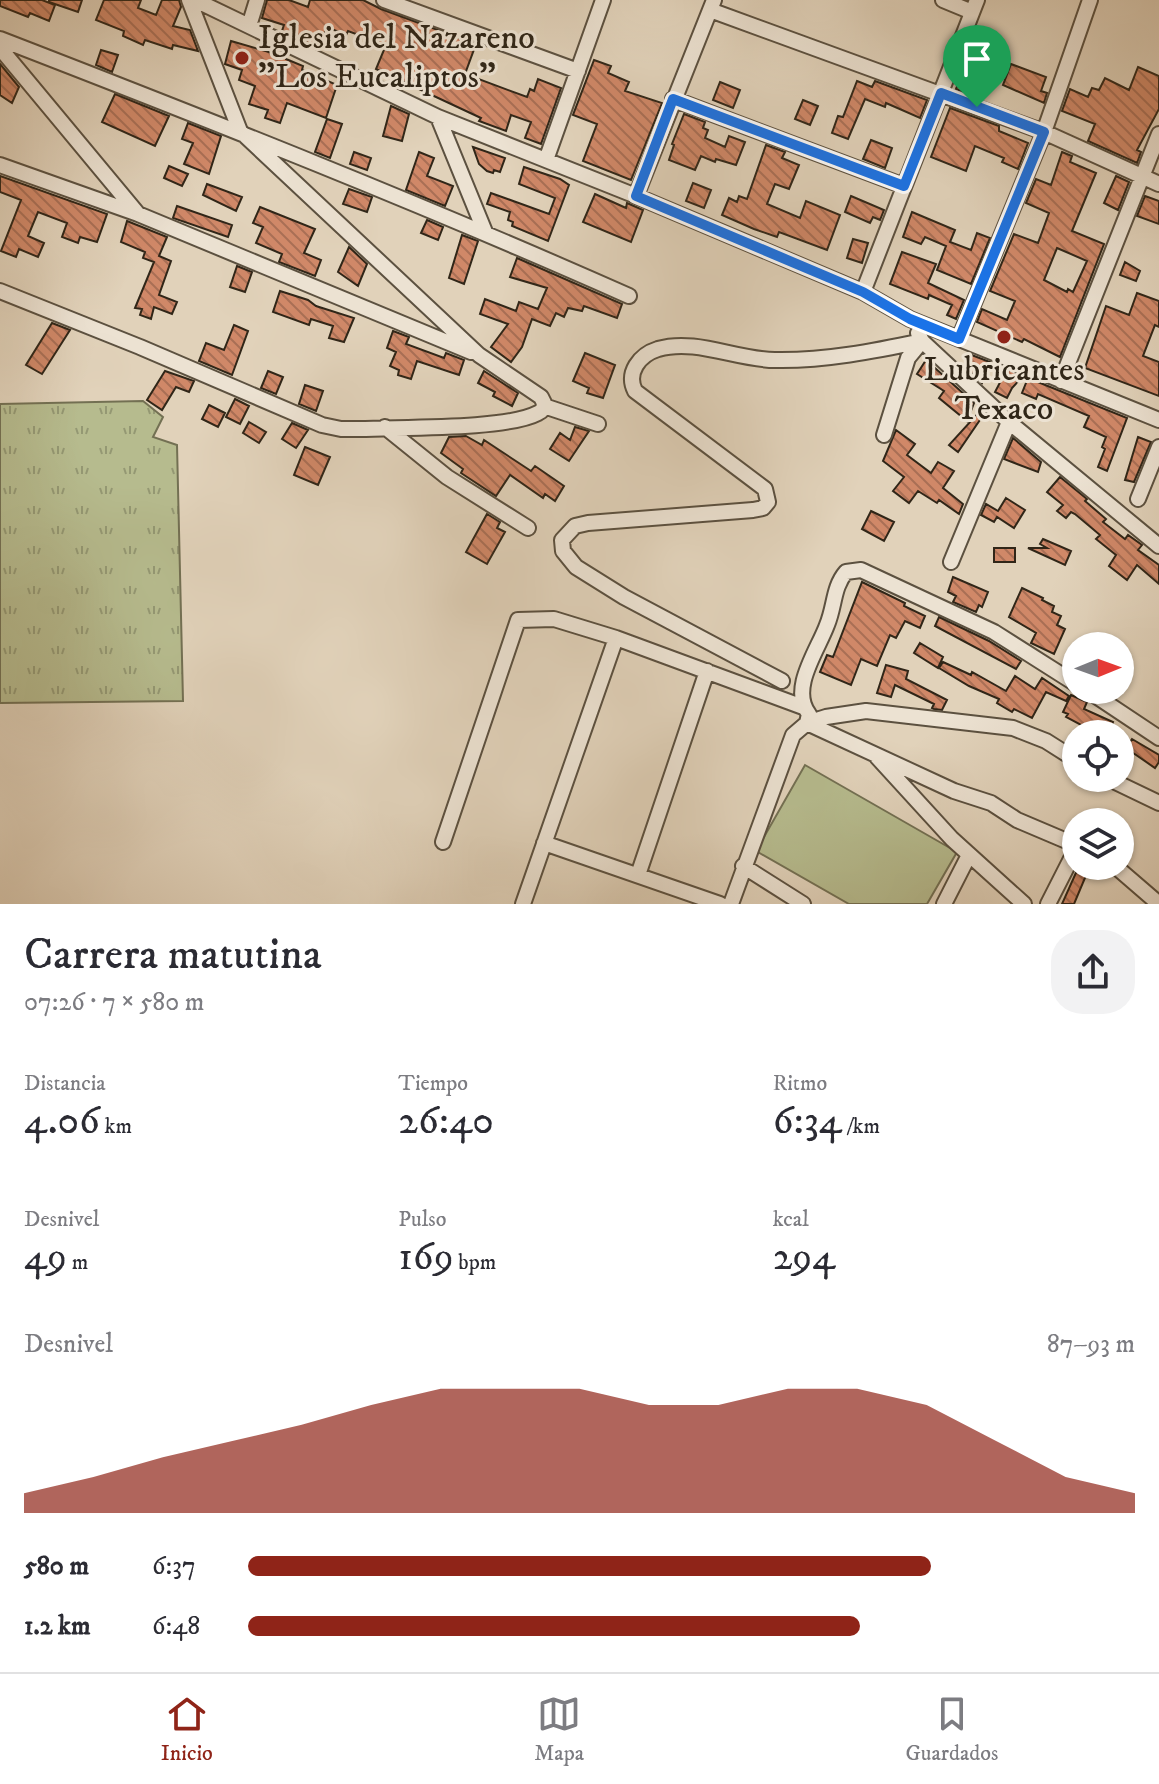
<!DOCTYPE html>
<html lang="es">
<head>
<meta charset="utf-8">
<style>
  body { margin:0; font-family:"IM FELL DW Pica",serif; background:#f2f2f3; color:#2b2b33; height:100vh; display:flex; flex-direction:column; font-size:30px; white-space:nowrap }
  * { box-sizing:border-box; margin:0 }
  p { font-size:26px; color:#7c7c81 }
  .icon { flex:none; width:44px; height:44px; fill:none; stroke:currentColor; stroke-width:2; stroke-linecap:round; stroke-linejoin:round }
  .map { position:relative; height:904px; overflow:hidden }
  .drawer { display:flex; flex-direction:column; background:#fff; flex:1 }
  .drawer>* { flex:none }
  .needle { width:52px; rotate:89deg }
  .controls { position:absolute; left:1062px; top:632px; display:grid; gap:16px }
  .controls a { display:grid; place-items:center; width:72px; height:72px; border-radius:50%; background:#fff; box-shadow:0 2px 6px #0004; font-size:40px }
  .pin { position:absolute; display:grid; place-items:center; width:68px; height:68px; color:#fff; margin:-82px -34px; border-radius:50% 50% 50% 0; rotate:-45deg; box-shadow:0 0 8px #0007 }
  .pin .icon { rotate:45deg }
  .round { display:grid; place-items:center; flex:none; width:84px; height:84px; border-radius:32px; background:#f2f2f3 }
  .head { display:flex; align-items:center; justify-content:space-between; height:136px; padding:0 24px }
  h1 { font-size:44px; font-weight:600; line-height:60px }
  .figures { display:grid; grid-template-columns:repeat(3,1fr); gap:12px; height:136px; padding:8px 24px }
  .figures div { display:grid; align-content:center }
  .figures b { font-size:40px; font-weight:600 }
  .figures small { font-size:22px; font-weight:400 }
  .figures p { font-size:22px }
  .chart { height:224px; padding:16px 24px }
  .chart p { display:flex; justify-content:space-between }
  .chart svg { width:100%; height:144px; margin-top:8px; fill:#8f2418; opacity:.7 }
  ul { padding:0 24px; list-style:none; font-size:26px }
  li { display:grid; grid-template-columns:128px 96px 1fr; align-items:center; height:60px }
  li i { height:20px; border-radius:10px; background:#8f2418 }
  .dock { display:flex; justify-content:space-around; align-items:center; height:112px; border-top:2px solid #e1e1e2; background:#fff; font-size:22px; color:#7c7c81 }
  .dock a { display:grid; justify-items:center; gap:4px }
  .dock .current { color:#8f2418 }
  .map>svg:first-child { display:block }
  .grass { fill:url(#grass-tufts); stroke:#737053; stroke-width:2 }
  .pitch { fill:#b6bb8e; stroke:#737053; stroke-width:2 }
  .building { fill:url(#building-back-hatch); stroke:#302618; stroke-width:2; fill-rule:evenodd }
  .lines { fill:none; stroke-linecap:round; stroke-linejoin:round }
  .minor-casing { stroke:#5c5140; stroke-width:18 }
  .minor { stroke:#ece2d2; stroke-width:14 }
  .route-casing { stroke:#fff; stroke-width:16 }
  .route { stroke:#1a73e8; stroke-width:10 }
  .poi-dot { fill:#8f2418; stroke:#ece2d2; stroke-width:3 }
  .labels { text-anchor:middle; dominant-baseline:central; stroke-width:6; stroke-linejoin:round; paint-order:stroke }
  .poi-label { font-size:34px; fill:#302618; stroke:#ece2d2; text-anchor:start }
</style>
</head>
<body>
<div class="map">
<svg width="1159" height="904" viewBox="0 0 1159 904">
  <defs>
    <pattern id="grass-tufts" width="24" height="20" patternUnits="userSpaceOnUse" patternTransform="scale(2)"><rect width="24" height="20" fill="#b6bb8e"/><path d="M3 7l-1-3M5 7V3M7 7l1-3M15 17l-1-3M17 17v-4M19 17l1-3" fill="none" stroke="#949873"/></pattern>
    <pattern id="building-back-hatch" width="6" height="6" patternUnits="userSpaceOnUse" patternTransform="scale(2)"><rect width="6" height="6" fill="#d08868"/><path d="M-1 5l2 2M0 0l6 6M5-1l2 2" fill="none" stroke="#a96f55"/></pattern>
  </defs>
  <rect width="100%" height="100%" fill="#e1d2ba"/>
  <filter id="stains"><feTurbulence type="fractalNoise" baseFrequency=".0025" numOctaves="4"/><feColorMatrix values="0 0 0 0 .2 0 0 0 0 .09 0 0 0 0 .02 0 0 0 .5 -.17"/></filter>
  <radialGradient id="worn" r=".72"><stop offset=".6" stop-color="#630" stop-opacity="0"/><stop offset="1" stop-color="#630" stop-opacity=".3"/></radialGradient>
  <!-- grass -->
  <path class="grass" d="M143 401 163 417 153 437 177 445 183 701 0 703V404Z"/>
  <!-- pitch -->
  <path class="pitch" d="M805 765 957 852 927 904H849L756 851Z"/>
  <!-- building -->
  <path class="building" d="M0 0H42L55 5 49 21 30 13 28 17 0 6Z
    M49 0H82L78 12 49 2Z
    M104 0H141L138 8 156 15 162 0H179L181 7 173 26 190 30 198 51 173 45 172 49 145 40 143 45 123 36 124 31 96 20Z
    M267 0H289L308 7 310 0H363L381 9 476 44 465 74 527 97 530 89 534 91 538 79 561 88 541 144 525 138 531 122 511 115 506 131 479 121 481 118 376 69 386 45 348 31 346 35 327 27 319 48 282 31 284 25 262 18Z
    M231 41 286 57V59L303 66 302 70 337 85 326 118 287 103 280 123 265 118 268 110 249 104 255 86 239 80 242 70 225 64Z
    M101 50 118 55 112 72 96 65Z
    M594 60 611 66 608 73 629 82 625 91 662 103 631 180 583 161 597 124 573 115Z
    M0 64 19 87 12 103 0 95Z
    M1011 64 1046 77 1041 91 1047 93 1044 103 1003 85Z
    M1138 67 1159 76V109L1137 150 1141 152 1137 163 1088 141 1095 124 1062 111 1070 89 1088 97 1092 88 1099 90 1105 78 1129 90Z
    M962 74 989 84 983 99 956 89Z
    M857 81 872 87 875 81 927 100 920 118 886 103 885 107 865 99 848 139 832 133 838 116 843 117Z
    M720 82 740 90 733 108 713 100Z
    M115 94 169 116 155 146 102 122Z
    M803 100 818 106 810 125 795 119Z
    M391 106 409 114 402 141 383 136Z
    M950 108 999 126V131L1028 143 1018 169 1002 162 1004 158 975 146 966 171 931 157Z
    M684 114 705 122 703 128 708 130 705 138 725 147 729 136 745 142 736 165 716 159 715 162 701 156 695 170 669 160 674 145 672 144Z
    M327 119 342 124 330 158 315 152Z
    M188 123 221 136 209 174 184 164 193 143 182 139Z
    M871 140 892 148 885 168 863 159Z
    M766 145 785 152 782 158 799 165 789 189 775 184 767 204 800 218 806 201 840 215 827 250 779 232 777 237 754 229 722 215 729 198 737 202 739 196 747 199Z
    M473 147 505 158 500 172 494 170 493 173 487 171 479 164Z
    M354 152 371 158 367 170 350 164Z
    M419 152 434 158 427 176 453 186 445 206 406 190Z
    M1062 152 1072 156 1070 162 1096 173 1072 231 1104 244 1060 357 1024 339 1022 342 977 322 982 309 1007 320 1015 301 990 291 1014 234 1038 243 1049 213 1026 203 1036 179 1051 185ZM1057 248 1087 261 1073 292 1068 289 1067 292 1044 280Z
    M169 166 188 174 182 186 164 178Z
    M524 167 560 179 569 185 548 241 512 226 513 222 508 220 510 212 487 204 491 193 549 214 555 198 519 184Z
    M0 176 107 214 97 242 80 237 78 243 62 237 67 223 38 212 28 236 44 243 38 257 19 249 16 257 1 251 21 200 0 192Z
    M1116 176 1129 182 1118 210 1104 203Z
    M693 183 711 190 704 208 686 201Z
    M207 184 242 197 236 211 203 195Z
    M349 189 372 197 367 212 343 204Z
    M595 194 626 208 627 203 643 210 631 242 583 222Z
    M851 196 884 210 880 220 873 217 870 223 845 212Z
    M1145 196 1159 201V224L1137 216Z
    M177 206 232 225 228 237 173 218Z
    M260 207 315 229 304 253 321 260 315 276 279 262 282 254 256 243 263 227 253 223Z
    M912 212 955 230 950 242 971 250 977 233 990 238 971 284 937 270 946 246 925 237 921 244 903 237Z
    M427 220 443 227 438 240 421 233Z
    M127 221 167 237 159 256 171 261 159 295 177 302 172 314 154 307 151 319 140 315 142 309 135 308 154 262 143 258 145 252 121 242Z
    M462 235 478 241 464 284 449 278Z
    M853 239 868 243 862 263 847 258Z
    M349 247 367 264 358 286 338 272Z
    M902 252 936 264 928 283 964 300 956 319 947 315 952 305 929 295 928 299 890 284Z
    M517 258 622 304 617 318 584 306 582 311 568 308 564 317 556 313 550 326 532 319 522 347 511 362 491 347 508 324 480 314 485 299 516 311 519 302 538 309 547 288 510 277Z
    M1125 262 1140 271 1136 281 1120 275Z
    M237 266 252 272 245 292 230 287Z
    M280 291 308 300 316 306 354 318 344 342 329 338 333 326 311 319 309 325 273 312Z
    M1137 293 1159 301V327L1155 325 1143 356 1159 362V396L1085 368 1106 306 1129 315Z
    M52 323 70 330 42 374 26 365Z
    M234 325 248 331 232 375 199 361 206 343 224 350Z
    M393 331 409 337 406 344 444 358 446 353 464 360 459 375 417 361 411 379 398 375 399 370 390 366 396 352 387 348Z
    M585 353 615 365 603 398 587 393 589 388 573 381Z
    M969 354 990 362 982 383 964 366Z
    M926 360 974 403 967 421 939 398 944 391 917 374Z
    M1007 369 1023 376 1012 388 1007 398 995 392Z
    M165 371 194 381 189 392 176 387 162 410 147 400Z
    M268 371 283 377 276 394 261 388Z
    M484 371 518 393 512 406 493 396 495 392 478 383Z
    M1028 378 1127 418 1107 471 1098 467 1105 449 1102 447 1106 437 1084 427 1089 416 1038 394 1036 399 1022 393Z
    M305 385 323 391 316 411 299 404Z
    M235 399 249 406 240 424 226 417Z
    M209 405 225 413 218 427 202 419Z
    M980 411 984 414 958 452 949 445Z
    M249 422 266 432 259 443 243 433Z
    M292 423 308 430 296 448 282 439Z
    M575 427 589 431 569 461 550 449 560 433 570 440Z
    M896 430 915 444 907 455 931 473 938 462 954 471 943 488 963 504 959 514 939 500 937 503 918 491 909 503 893 491 904 477 883 461Z
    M466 436 482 445 484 440 531 471 535 466 564 486 555 501 545 494 543 498 510 475 496 496 461 473 463 469 441 453 449 437Z
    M1138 437 1151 442 1134 482 1125 480Z
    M1013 438 1041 462 1038 472 1004 459Z
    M305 447 330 457 318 485 294 475Z
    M1060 477 1087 499 1085 501 1106 519 1103 522 1125 539 1128 535 1142 545 1138 550 1159 565V584L1137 565 1127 580 1109 566 1116 555 1096 539 1100 535 1075 514 1071 512 1066 518 1057 511 1063 505 1047 492Z
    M1006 498 1025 510 1014 528 997 517 994 522 981 515 986 504 998 511Z
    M871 511 894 522 884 541 862 529Z
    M487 514 500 522 497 528 505 532 487 564 466 552Z
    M1043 539 1071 551 1065 565 1028 548H1047L1040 544Z
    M994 548H1015V562H994Z
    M953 577 988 592 982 607 979 605 976 612 953 602 956 596 948 592Z
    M862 582 905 603 904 606 925 616 920 628 905 621 896 638 890 635 877 666 861 659 851 685 820 672 827 655 833 657Z
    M1022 588 1043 598 1042 600 1054 606 1052 612 1061 616 1057 625 1065 629 1054 654 1031 643 1036 633 1009 617Z
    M939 617 989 641 1021 661 1016 669 935 626Z
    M920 643 943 657 938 668 914 653Z
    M943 662 971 675 972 672 1006 691 1015 676 1035 689 1042 678 1069 696 1066 701 1046 692 1032 718 1014 709 1012 712 997 703 999 699 969 686 939 668Z
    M886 665 908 671 906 679 947 700 942 710 934 709 932 708 934 704 895 685 891 697 877 693Z
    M1071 695 1087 702 1084 709 1113 722 1108 734H1098L1066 717 1068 714 1063 712Z
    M1132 739 1159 755V762L1155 768 1126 748Z
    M1079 866H1090L1074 904H1062Z"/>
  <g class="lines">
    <defs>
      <path id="minor" d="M195 0 438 117 636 196 863 292 910 319 1159 420
        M384 0 578 71
        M943 0 972 12
        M710 10 1044 132 1159 184
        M249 26 257 0
        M0 39C212 121 422 204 629 296
        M0 48 138 214
        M673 99 904 186
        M438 117 485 232
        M546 160 603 0
        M0 165 138 214 471 352
        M636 196 714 0
        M0 291 140 347 322 425 341 429H360C401 427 506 430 538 413 544 410 543 409 544 403L541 397 479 355 240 131 189 0
        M863 292 977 0
        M918 333 922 341 1009 422 1159 546
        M959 339 1044 132 1090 0
        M1061 381 1159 134
        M544 406 598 424
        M385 427 447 477 528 528
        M884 435 908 358 922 341
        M1138 499 1159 447
        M951 562 1009 422
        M782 681 624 597 576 567 563 551 562 540 575 526 588 523 753 510 763 508 768 502 765 489 635 391C626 373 639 355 658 349 696 338 737 360 775 360 824 361 875 351 922 341
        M1087 690 1159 738
        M877 757 952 839 1024 904
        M1076 760 1046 741 1013 728 866 711 826 717 807 723 954 791 991 803 1017 820 1076 845
        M1107 778 1159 803
        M443 842 518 620 554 619 616 638 803 707
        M544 843 720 904
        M743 866 803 904
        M1115 866 1159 904
        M638 875 707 671
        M523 904 616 638
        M731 904 793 735 807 723 809 714C789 689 818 650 827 625 835 606 833 587 846 572L861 570 994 632 1076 684
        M944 904 969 855
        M1048 904 1076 849"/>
    </defs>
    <!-- minor casing -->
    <use href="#minor" class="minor-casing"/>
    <!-- minor -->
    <use href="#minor" class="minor"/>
  </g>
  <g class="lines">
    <defs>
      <path id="route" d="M941 93 1044 132 959 339 910 319 863 292 636 196 673 99 904 186Z"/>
    </defs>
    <!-- route casing -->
    <use href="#route" class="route-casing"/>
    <!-- route -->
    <use href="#route" class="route"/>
  </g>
  <!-- markers -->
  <g class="poi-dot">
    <circle cx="242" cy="58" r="8"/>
    <circle cx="1004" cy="337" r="8"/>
  </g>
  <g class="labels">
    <!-- poi labels -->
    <g class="poi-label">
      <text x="258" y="38">Iglesia del Nazareno<tspan x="258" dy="39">"Los Eucaliptos"</tspan></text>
      <text x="1004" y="370" text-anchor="middle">Lubricantes<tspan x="1004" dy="39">Texaco</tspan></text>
    </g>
  </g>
  <rect width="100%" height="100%" filter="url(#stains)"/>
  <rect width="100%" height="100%" fill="url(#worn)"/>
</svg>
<div class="controls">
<a><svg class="needle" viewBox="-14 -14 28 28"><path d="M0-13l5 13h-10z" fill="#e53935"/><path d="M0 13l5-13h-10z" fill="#7c7c81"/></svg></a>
<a><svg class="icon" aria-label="locate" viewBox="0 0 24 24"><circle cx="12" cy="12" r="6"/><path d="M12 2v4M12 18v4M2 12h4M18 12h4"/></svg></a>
<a><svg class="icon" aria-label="layers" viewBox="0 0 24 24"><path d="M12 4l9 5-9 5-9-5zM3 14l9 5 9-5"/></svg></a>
</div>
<div class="pin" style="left:977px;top:107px;background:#1e9e55"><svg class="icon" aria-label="arrive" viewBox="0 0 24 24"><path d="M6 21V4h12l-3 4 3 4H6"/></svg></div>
</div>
<section class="drawer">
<div class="head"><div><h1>Carrera matutina</h1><p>07:26 · 7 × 580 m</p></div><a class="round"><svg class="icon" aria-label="share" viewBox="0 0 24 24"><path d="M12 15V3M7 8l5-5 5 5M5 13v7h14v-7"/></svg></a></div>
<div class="figures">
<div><p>Distancia</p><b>4.06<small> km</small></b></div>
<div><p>Tiempo</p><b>26:40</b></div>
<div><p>Ritmo</p><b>6:34<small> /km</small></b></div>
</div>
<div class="figures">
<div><p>Desnivel</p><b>49<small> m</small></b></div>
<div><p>Pulso</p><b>169<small> bpm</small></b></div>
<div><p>kcal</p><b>294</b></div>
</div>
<div class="chart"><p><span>Desnivel</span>87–93 m</p>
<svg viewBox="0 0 160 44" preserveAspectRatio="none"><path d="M0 44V38L10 33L20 27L30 22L40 17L50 11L60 6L70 6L80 6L90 11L100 11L110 6L120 6L130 11L140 22L150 33L160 38V44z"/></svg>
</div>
<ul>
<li><b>580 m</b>6:37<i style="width:77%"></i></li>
<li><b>1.2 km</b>6:48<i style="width:69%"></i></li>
</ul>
</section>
<nav class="dock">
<a class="current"><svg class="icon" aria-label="home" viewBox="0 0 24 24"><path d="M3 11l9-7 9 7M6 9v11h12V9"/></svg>Inicio</a>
<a><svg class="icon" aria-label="map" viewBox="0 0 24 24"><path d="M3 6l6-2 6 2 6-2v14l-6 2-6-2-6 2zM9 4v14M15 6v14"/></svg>Mapa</a>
<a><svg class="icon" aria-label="saved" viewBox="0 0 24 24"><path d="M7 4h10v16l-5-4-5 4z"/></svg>Guardados</a>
</nav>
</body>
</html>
